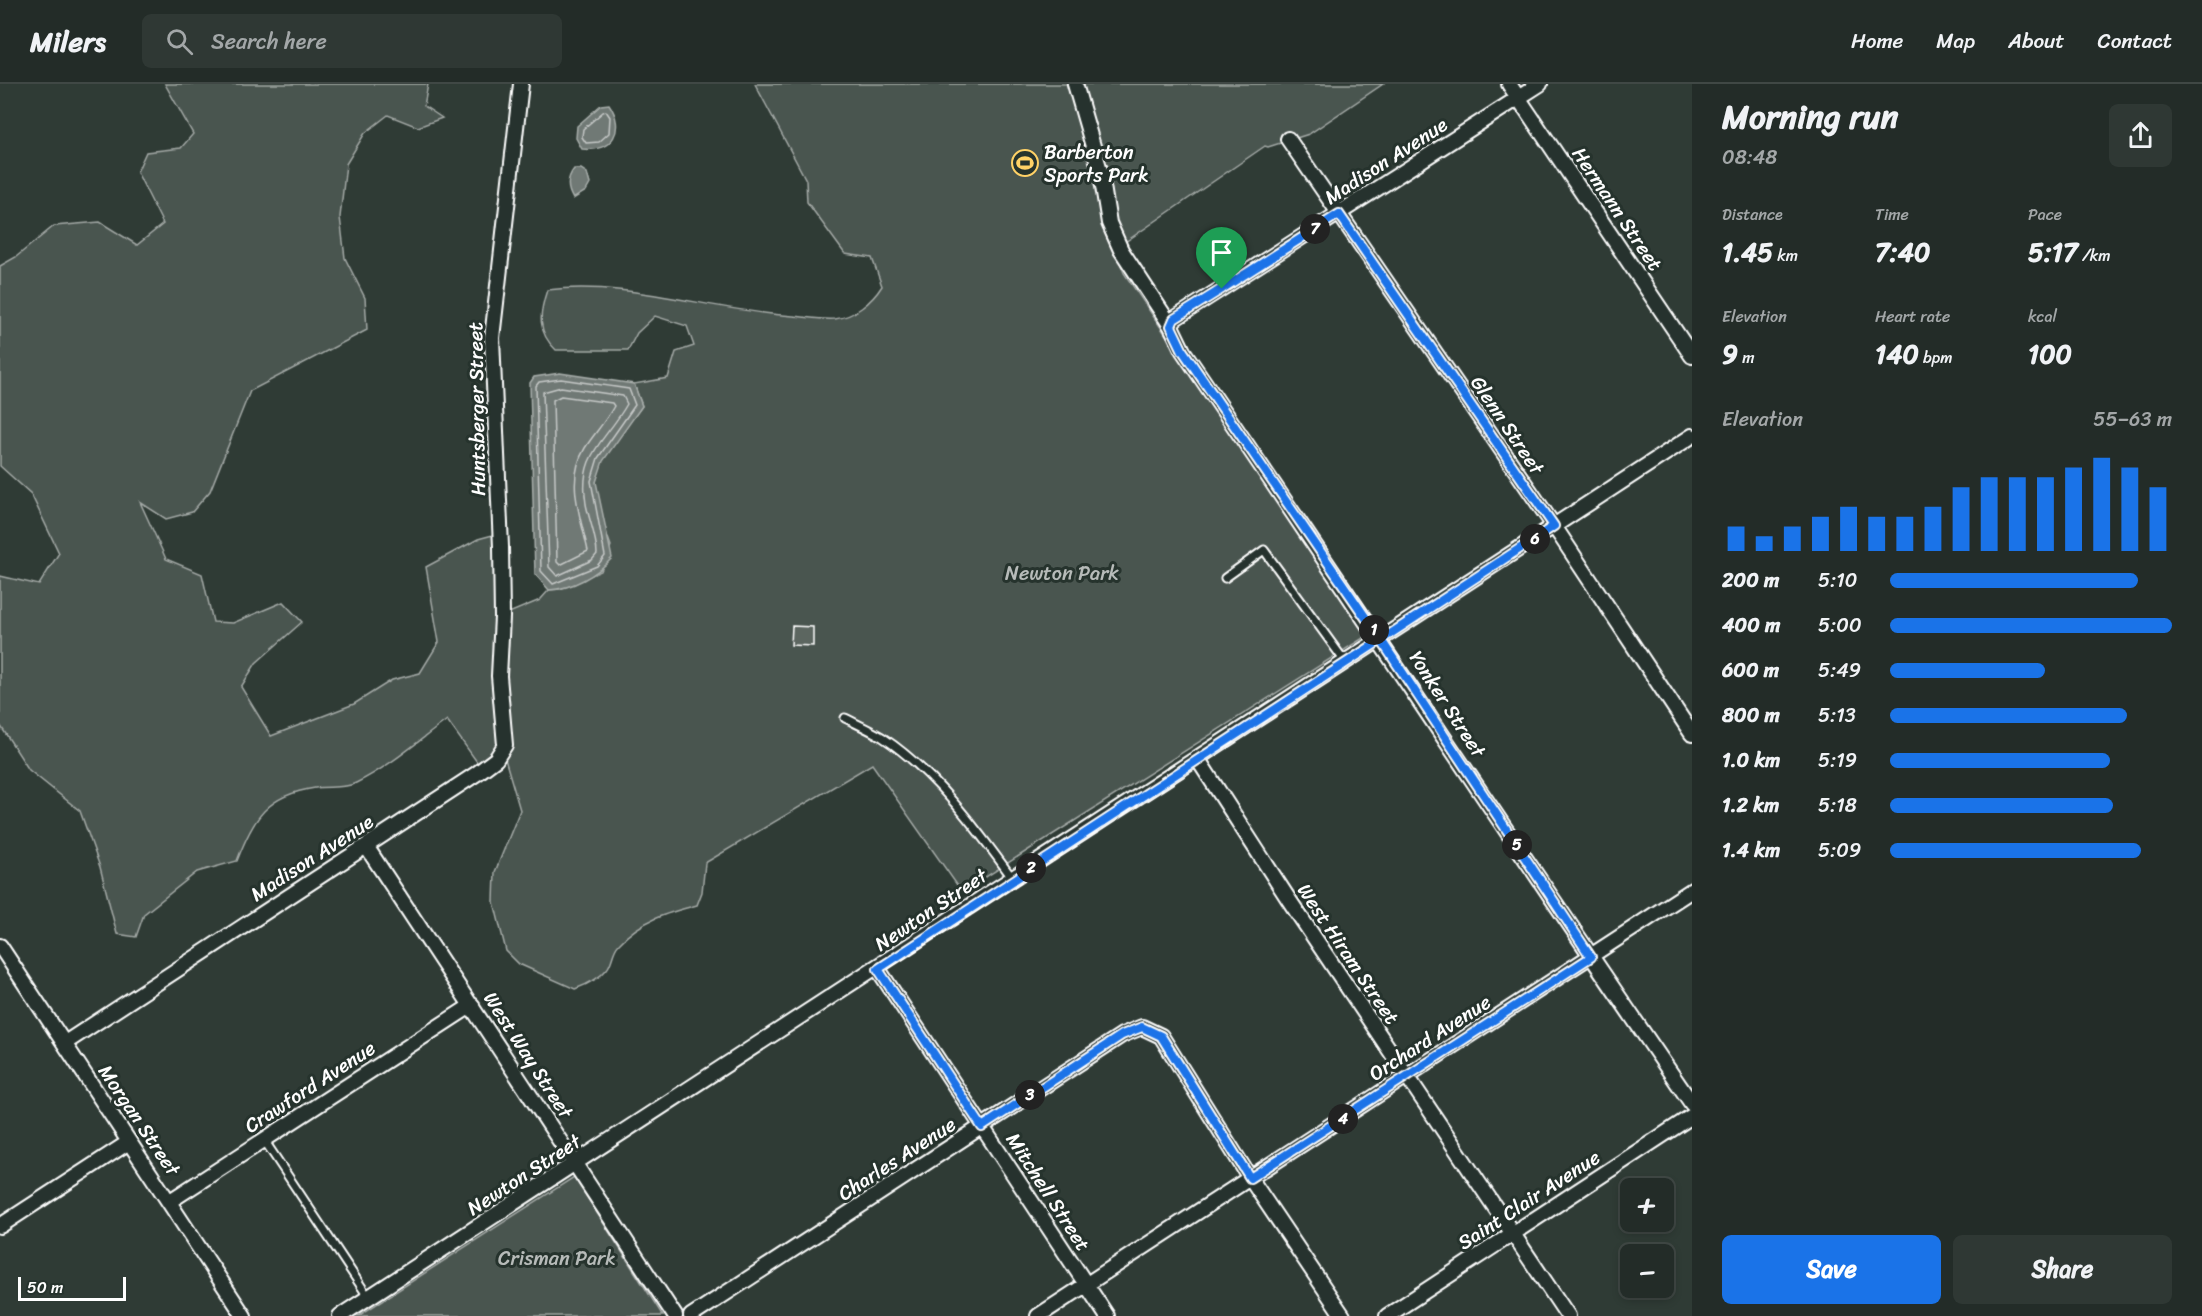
<!DOCTYPE html>
<html lang="en">
<head>
<meta charset="utf-8">
<style>
  body { margin:0; font-family:Sriracha,sans-serif; background:#2f3834; color:#f1f3f6; height:100vh; display:flex; flex-direction:column; font-size:22px; white-space:nowrap }
  * { box-sizing:border-box; margin:0 }
  p { font-size:20px; color:#a3a7a8 }
  .icon { flex:none; width:33px; height:33px; fill:none; stroke:currentColor; stroke-width:2; stroke-linecap:round; stroke-linejoin:round }
  .map { position:relative; flex:1; overflow:hidden }
  .details { display:flex; flex-direction:column; background:#232c28; width:510px }
  .details>* { flex:none }
  .tools { position:absolute; left:1620px; top:1094px; display:grid; gap:12px }
  .tools a { display:grid; place-items:center; width:54px; height:54px; border-radius:9px; background:#232c28; box-shadow:0 3px 9px #0003,0 0 0 2px #404845; font-size:30px }
  .scale { position:absolute; left:18px; bottom:15px; width:108px; box-sizing:border-box; padding-left:6px; border:3px solid #fff; border-top:0; font-size:16px; line-height:21px; white-space:nowrap; color:#fff; -webkit-text-stroke:4px #26332d; paint-order:stroke }
  .pin { position:absolute; display:grid; place-items:center; width:51px; height:51px; color:#fff; margin:-62px -26px; border-radius:50% 50% 50% 0; rotate:-45deg; box-shadow:0 0 6px #0007 }
  .pin .icon { rotate:45deg }
  .km { position:absolute; width:30px; height:30px; margin:-15px; border-radius:50%; background:#222; color:#fff; font-size:16px; line-height:30px; text-align:center }
  .round { display:grid; place-items:center; flex:none; width:63px; height:63px; border-radius:9px; background:#2f3834 }
  .headline { display:flex; align-items:center; justify-content:space-between; height:102px; padding:0 30px }
  h1 { font-size:33px; font-weight:700; line-height:45px }
  .figures { display:grid; grid-template-columns:repeat(3,1fr); gap:9px; height:102px; padding:6px 30px }
  .figures div { display:grid; align-content:center }
  .figures b { font-size:26px; font-weight:700 }
  .figures small { font-size:16px; font-weight:400 }
  .figures p { font-size:16px }
  .chart { height:168px; padding:12px 30px }
  .chart p { display:flex; justify-content:space-between }
  .chart svg { width:100%; height:108px; margin-top:6px; stroke:#1a73e8; stroke-width:6 }
  .button { display:flex; gap:12px; margin-top:auto; padding:12px 30px }
  .button a { flex:1; height:69px; border-radius:9px; background:#1a73e8; color:#fff; font-size:24px; font-weight:700; line-height:69px; text-align:center }
  .button a+a { background:#2f3834; color:#f1f3f6 }
  ul { padding:0 30px; list-style:none; font-size:20px }
  li { display:grid; grid-template-columns:96px 72px 1fr; align-items:center; height:45px }
  li i { height:15px; border-radius:8px; background:#1a73e8 }
  header { display:flex; align-items:center; gap:36px; box-sizing:border-box; height:84px; padding:0 30px; background:#232c28; border-bottom:2px solid #404845 }
  header strong { font-size:28px }
  nav { display:flex; gap:33px; margin-inline-start:auto; font-size:21px }
  .search { width:420px; height:54px; background:#2f3834; display:flex; align-items:center; gap:15px; box-sizing:border-box; padding:0 21px; border-radius:9px; color:#a3a7a8; font-size:22px }
  main { display:flex; flex:1; min-height:0 }
  .map>svg:first-child { display:block }
  .green { fill:#4a544f; stroke:#a4aaa7; stroke-width:1.5 }
  .water { fill:#707975; stroke:#a9afac; stroke-width:1.5 }
  .lines { fill:none; stroke-linecap:round; stroke-linejoin:round }
  .shore { stroke:#c6c9c8; stroke-width:1.5 }
  .building { fill:#5b6661; stroke:#fff; stroke-width:1.5 }
  .service-casing { stroke:#fff; stroke-width:11 }
  .minor-casing { stroke:#fff; stroke-width:18 }
  .service { stroke:#26332d; stroke-width:7 }
  .minor { stroke:#26332d; stroke-width:14 }
  .route-casing { stroke:#fff; stroke-width:12 }
  .route { stroke:#1a73e8; stroke-width:8 }
  .labels { text-anchor:middle; dominant-baseline:central; stroke-width:6; stroke-linejoin:round; paint-order:stroke }
  .poi-label { font-size:20px; fill:#fff; stroke:#26332d; text-anchor:start }
  .street-label { font-size:20px; fill:#fff; stroke:#26332d }
  .park-label { font-size:20px; fill:#b7bbb9; stroke:#26332d }
</style>
</head>
<body>
<header>
<strong>Milers</strong>
<div class="search"><svg class="icon" aria-label="search" viewBox="0 0 24 24"><circle cx="10" cy="10" r="6"/><path d="M15 15l6 6"/></svg>Search here</div>
<nav><a>Home</a><a>Map</a><a>About</a><a>Contact</a></nav>
</header>
<main>
<div class="map">
<svg width="1692" height="1232" viewBox="0 0 1692 1232">
  <rect width="100%" height="100%" fill="#2f3b35"/>
  <filter id="ink" filterUnits="userSpaceOnUse"><feTurbulence type="fractalNoise" baseFrequency=".0167" numOctaves="2"/><feDisplacementMap in="SourceGraphic" scale="12" xChannelSelector="R" yChannelSelector="G"/><feConvolveMatrix kernelMatrix="1 2 1 2 8 2 1 2 1" color-interpolation-filters="sRGB"/></filter>
  <g filter="url(#ink)">
    <!-- green -->
    <path class="green" d="M165 0H428L424 22 442 34 418 43 388 31 365 49 346 80 340 133 345 174 365 214 367 246 250 307 210 407 192 428 166 435 140 418 166 475 202 490 213 538 233 539 283 518 302 538 256 579 241 603 271 652 354 620 392 596 420 589 439 558 426 483 478 455 500 449 502 532 540 516 549 506 560 505 601 487 611 462C604 443 595 418 596 398 598 370 627 344 642 322L634 300 668 294 676 268 694 262 687 242 655 232 637 249 628 266H556C537 248 539 230 547 206 630 196 711 227 793 232 807 233 821 236 835 235 854 233 872 218 882 202L872 174 845 170 807 118 806 96 755 0H1383L1309 50 1268 63 1265 62 1115 165 1124 189 1368 551 962 808 872 680 705 779 702 808 697 821C667 829 641 836 619 860 612 867 613 878 607 885 600 894 586 901 575 905L519 880 506 867 494 818 495 788 520 726 503 668 482 685 447 636C417 658 389 683 356 699 345 705 328 702 315 704 267 711 253 734 237 777L197 788 144 830 136 853 117 850 100 783 80 727 29 686 0 641V492L39 501 59 469 31 410 0 382V182L16 173 54 142 100 138 137 161 163 140 137 88 146 68 181 64 193 50Z
      M574 1093 663 1232H358Z"/>
    <!-- water -->
    <path class="water" d="M609 20C626 45 613 69 582 65L576 54 577 42 601 21Z
      M574 85H581L587 89 590 100 586 107 573 115C567 105 566 95 574 85Z
      M560 289 634 300 642 322 603 377 596 398 612 474C597 491 572 505 549 506L535 490 530 299 534 293Z"/>
    <g class="lines">
      <!-- shore -->
      <path class="shore" d="M603 28 606 27 610 33 609 49 599 58 586 59 582 53 583 45Z
        M561 295 629 305 635 321 598 374 591 397 605 472 597 482 553 500 541 487 536 302 539 298Z
        M561 303 623 312 627 320C605 359 578 369 586 420 589 436 597 454 597 470L592 476 557 492 549 483 543 308Z
        M561 312 612 319 614 322C606 337 594 350 585 364 565 397 581 433 588 467L560 481 557 478 553 316Z"/>
    </g>
    <!-- building -->
    <path class="building" d="M792 542 813 543V562L791 561Z"/>
    <g class="lines">
      <defs>
        <path id="service" d="M1225 494 1264 466 1346 579
          M845 634C857 640 870 646 882 653 934 687 977 745 1013 795
          M264 1056 369 1214"/>
        <path id="minor" d="M1075 0 1101 90 1109 139 1121 166 1171 242
          M1509 0 1692 272
          M1540 0 1174 235 1171 242 1183 267C1354 517 1520 770 1692 1020
          M1288 55 1554 442 1692 650
          M1199 677 1291 819 1568 1232
          M366 762 675 1232
          M0 862 244 1232
          M878 885 1107 1232
          M65 959 476 690 496 675 505 661 499 592 502 533 501 463 492 254 521 0
          M170 1117 472 921
          M0 1142 129 1058
          M340 1232C793 942 1242 646 1692 352
          M691 1232 1122 951 1142 943 1161 952 1250 1094 1343 1232
          M1038 1232 1692 806
          M1387 1232 1692 1032"/>
      </defs>
      <!-- service casing -->
      <use href="#service" class="service-casing"/>
      <!-- minor casing -->
      <use href="#minor" class="minor-casing"/>
      <!-- service -->
      <use href="#service" class="service"/>
      <!-- minor -->
      <use href="#minor" class="minor"/>
    </g>
  </g>
  <g class="lines" filter="url(#ink)">
    <defs>
      <path id="route" d="M1222 205 1174 235 1171 242 1183 267 1381 556 878 885 982 1043 1122 951 1142 943 1161 952 1250 1094 1591 873 1381 556 1554 442 1339 130 1222 205"/>
    </defs>
    <!-- route casing -->
    <use href="#route" class="route-casing"/>
    <!-- route -->
    <use href="#route" class="route"/>
  </g>
  <!-- icons -->
  <defs>
    <symbol id="stadium-ring" viewBox="-11 -11 22 22"><circle r="9.5" fill="#26332d" stroke="#ffd166" stroke-width="1.5"/><path d="M0-5a6.5 5 0 1 0 0 10a6.5 5 0 1 0 0-10ZM-3.5-1.8h7v3.6h-7Z" fill="#ffd166"/></symbol>
  </defs>
  <g fill-rule="evenodd">
    <use href="#stadium-ring" x="1010" y="64" width="30" height="30"/>
  </g>
  <g class="labels">
    <!-- poi labels -->
    <g class="poi-label">
      <text x="1044" y="68">Barberton<tspan x="1044" dy="23">Sports Park</tspan></text>
    </g>
    <!-- street labels -->
    <g class="street-label">
      <text transform="translate(1386 77) rotate(-33)">Madison Avenue</text>
      <text transform="translate(1617 125) rotate(56)">Hermann Street</text>
      <text transform="translate(477 325) rotate(-91)">Huntsberger Street</text>
      <text transform="translate(1507 341) rotate(56)">Glenn Street</text>
      <text transform="translate(1447 620) rotate(57)">Yonker Street</text>
      <text transform="translate(312 774) rotate(-33)">Madison Avenue</text>
      <text transform="translate(931 826) rotate(-34)">Newton Street</text>
      <text transform="translate(1348 870) rotate(56)">West Hiram Street</text>
      <text transform="translate(1430 954) rotate(-33)">Orchard Avenue</text>
      <text transform="translate(528 971) rotate(57)">West Way Street</text>
      <text transform="translate(310 1003) rotate(-33)">Crawford Avenue</text>
      <text transform="translate(139 1036) rotate(56)">Morgan Street</text>
      <text transform="translate(897 1075) rotate(-33)">Charles Avenue</text>
      <text transform="translate(524 1091) rotate(-33)">Newton Street</text>
      <text transform="translate(1048 1108) rotate(57)">Mitchell Street</text>
      <text transform="translate(1529 1116) rotate(-33)">Saint Clair Avenue</text>
    </g>
    <!-- park labels -->
    <g class="park-label">
      <text x="1062" y="489">Newton Park</text>
      <text x="557" y="1174">Crisman Park</text>
    </g>
  </g>
</svg>
<div class="tools">
<a>+</a>
<a>−</a>
</div>
<div class="scale">50 m</div>
<div class="pin" style="left:1222px;top:205px;background:#1e9e55"><svg class="icon" aria-label="arrive" viewBox="0 0 24 24"><path d="M6 21V4h12l-3 4 3 4H6"/></svg></div>
<b class="km" style="left:1374px;top:546px">1</b>
<b class="km" style="left:1031px;top:784px">2</b>
<b class="km" style="left:1030px;top:1011px">3</b>
<b class="km" style="left:1343px;top:1035px">4</b>
<b class="km" style="left:1517px;top:761px">5</b>
<b class="km" style="left:1535px;top:455px">6</b>
<b class="km" style="left:1315px;top:145px">7</b>
</div>
<section class="details">
<div class="headline"><div><h1>Morning run</h1><p>08:48</p></div><a class="round"><svg class="icon" aria-label="share" viewBox="0 0 24 24"><path d="M12 15V3M7 8l5-5 5 5M5 13v7h14v-7"/></svg></a></div>
<div class="figures">
<div><p>Distance</p><b>1.45<small> km</small></b></div>
<div><p>Time</p><b>7:40</b></div>
<div><p>Pace</p><b>5:17<small> /km</small></b></div>
</div>
<div class="figures">
<div><p>Elevation</p><b>9<small> m</small></b></div>
<div><p>Heart rate</p><b>140<small> bpm</small></b></div>
<div><p>kcal</p><b>100</b></div>
</div>
<div class="chart"><p><span>Elevation</span>55–63 m</p>
<svg viewBox="0 0 160 44" preserveAspectRatio="none"><path d="M5 44V34M15 44V38M25 44V34M35 44V30M45 44V26M55 44V30M65 44V30M75 44V26M85 44V18M95 44V14M105 44V14M115 44V14M125 44V10M135 44V6M145 44V10M155 44V18"/></svg>
</div>
<ul>
<li><b>200 m</b>5:10<i style="width:88%"></i></li>
<li><b>400 m</b>5:00<i style="width:100%"></i></li>
<li><b>600 m</b>5:49<i style="width:55%"></i></li>
<li><b>800 m</b>5:13<i style="width:84%"></i></li>
<li><b>1.0 km</b>5:19<i style="width:78%"></i></li>
<li><b>1.2 km</b>5:18<i style="width:79%"></i></li>
<li><b>1.4 km</b>5:09<i style="width:89%"></i></li>
</ul>
<div class="button"><a>Save</a><a>Share</a></div>
</section>
</main>
</body>
</html>
